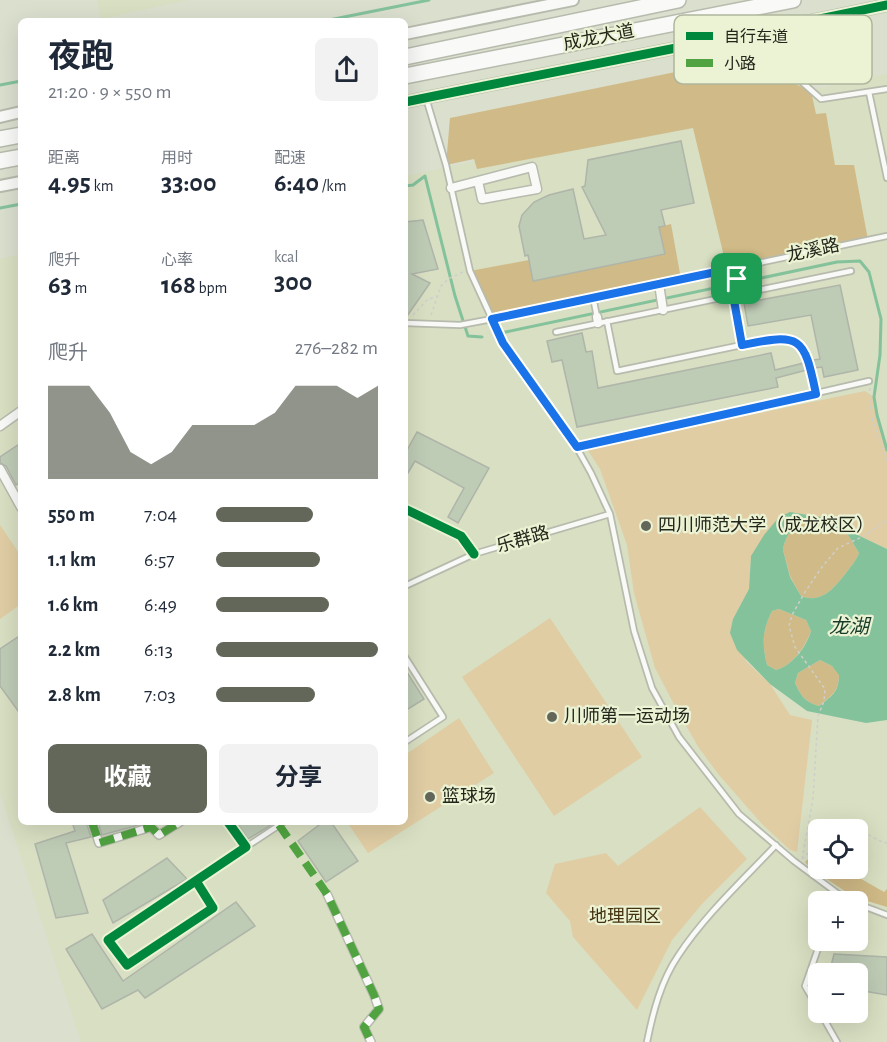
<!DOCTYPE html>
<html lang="zh">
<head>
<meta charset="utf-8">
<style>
  body { margin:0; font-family:"Alegreya Sans","Noto Sans SC",sans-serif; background:#f2f2f3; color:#1f2937; height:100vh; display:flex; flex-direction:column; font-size:22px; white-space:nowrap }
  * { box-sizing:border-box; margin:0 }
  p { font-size:20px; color:#747a83 }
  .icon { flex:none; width:33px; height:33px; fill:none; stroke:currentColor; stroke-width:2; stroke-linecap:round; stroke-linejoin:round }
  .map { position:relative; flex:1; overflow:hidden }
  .side { position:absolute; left:18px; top:18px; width:390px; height:807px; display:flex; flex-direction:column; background:#fff; border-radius:9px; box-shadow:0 6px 24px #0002 }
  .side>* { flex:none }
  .buttons { position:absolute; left:808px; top:819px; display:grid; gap:12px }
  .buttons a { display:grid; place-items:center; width:60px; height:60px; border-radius:9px; background:#fff; box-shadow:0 6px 24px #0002; font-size:30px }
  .pin { position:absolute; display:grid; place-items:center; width:51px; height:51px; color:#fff; margin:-26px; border-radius:12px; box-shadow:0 3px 9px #0006 }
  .round { display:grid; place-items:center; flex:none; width:63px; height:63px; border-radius:9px; background:#f2f2f3 }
  .overview { display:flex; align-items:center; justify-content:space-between; height:102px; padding:0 30px }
  h1 { font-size:33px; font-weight:700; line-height:45px }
  .stats { display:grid; grid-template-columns:repeat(3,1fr); gap:9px; height:102px; padding:6px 30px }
  .stats div { display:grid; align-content:center }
  .stats b { font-size:26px; font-weight:700 }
  .stats small { font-size:16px; font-weight:400 }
  .stats p { font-size:16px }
  .chart { height:168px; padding:12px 30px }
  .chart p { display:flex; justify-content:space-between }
  .chart svg { width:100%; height:108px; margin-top:6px; fill:#63675a; opacity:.7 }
  .primary-button { display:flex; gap:12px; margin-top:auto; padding:12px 30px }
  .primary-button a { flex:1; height:69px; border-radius:9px; background:#63675a; color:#fff; font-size:24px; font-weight:700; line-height:69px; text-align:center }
  .primary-button a+a { background:#f2f2f3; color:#1f2937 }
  ul { padding:0 30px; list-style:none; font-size:20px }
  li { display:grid; grid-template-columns:96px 72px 1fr; align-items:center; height:45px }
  li i { height:15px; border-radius:8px; background:#63675a }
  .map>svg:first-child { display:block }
  .built { fill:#d8dfc2; fill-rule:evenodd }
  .green { fill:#e0cda4 }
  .forest { fill:#d0ba87 }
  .water { fill:#84c29c; fill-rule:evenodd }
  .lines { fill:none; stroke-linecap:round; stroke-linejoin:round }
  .stream { stroke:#84c29c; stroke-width:3 }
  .building { fill:#becbb5; stroke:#afb5a9; stroke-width:1.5 }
  .service-casing { stroke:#b7bbad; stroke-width:8 }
  .pedestrian-casing { stroke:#b7bbad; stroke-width:10 }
  .minor-casing { stroke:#b7bbad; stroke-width:11 }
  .tertiary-casing { stroke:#b7bbad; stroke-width:14 }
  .trunk-casing { stroke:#b7bbad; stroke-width:18 }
  .path { stroke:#cecfcb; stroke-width:1.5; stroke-dasharray:3 3; stroke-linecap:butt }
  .service { stroke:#f9faf8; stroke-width:4.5 }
  .pedestrian { stroke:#f9faf8; stroke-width:7 }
  .minor { stroke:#f9faf8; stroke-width:8 }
  .tertiary { stroke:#f9faf8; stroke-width:10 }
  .trunk { stroke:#f9faf8; stroke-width:15 }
  .quiet { stroke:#50a340; stroke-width:8; stroke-dasharray:15 8; stroke-linecap:butt }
  .cycleway-casing { stroke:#ebf3d4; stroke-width:13 }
  .cycleway { stroke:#00873e; stroke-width:9 }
  .route-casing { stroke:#fff; stroke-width:12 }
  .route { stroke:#1a73e8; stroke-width:8 }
  .poi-dot { fill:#63675a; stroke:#ebf3d4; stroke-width:2 }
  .labels { text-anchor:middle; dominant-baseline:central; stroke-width:4.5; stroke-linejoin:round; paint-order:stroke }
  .street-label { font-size:18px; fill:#23261b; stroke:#ebf3d4 }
  .poi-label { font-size:18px; fill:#23261b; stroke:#ebf3d4; text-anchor:start }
  .park-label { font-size:18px; fill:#44310e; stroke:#ebf3d4 }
  .water-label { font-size:20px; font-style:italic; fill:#173c29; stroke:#ebf3d4 }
  .key { fill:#ebf3d4; stroke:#afb69c; stroke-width:1.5 }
  .key-label { font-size:16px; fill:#23261b }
</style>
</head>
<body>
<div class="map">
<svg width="887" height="1042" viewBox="0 0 887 1042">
  <rect width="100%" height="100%" fill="#dadfce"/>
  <!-- built -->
  <path class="built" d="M97 0H188L101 19Z
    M887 74V1042H81L0 793V259L21 254V822H405V176ZM819 830H858V868H819ZM819 902H858V940H819ZM819 974H858V1012H819Z"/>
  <!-- green -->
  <path class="green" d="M865 391 874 397 877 415 887 450V549L820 517 751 556 749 589 733 619 746 661 770 684 790 715 812 720 797 852 790 850 762 824 719 775 699 748 678 712 655 668 634 593 627 545 600 469 587 449Z
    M0 525 21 556V604L0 619Z
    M550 618 642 757 554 816 462 677Z
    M459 718 494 773 368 853 347 822H405V755Z
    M700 807 747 859 702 904 672 940 637 1010 573 937 570 921 546 893 555 864 606 853 618 866Z"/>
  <!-- forest -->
  <path class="forest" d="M739 59 811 91 816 114 826 113 835 165H854L868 240 727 269 693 128 477 169 474 159 446 165 450 118Z
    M671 224 681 279 492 319 470 271 529 260 533 280 664 253 659 227Z
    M807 519 847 533 859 553C856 561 851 566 846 573 834 588 822 604 801 596L790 576 783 550C785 537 794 521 807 519Z
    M779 609 806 620 811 631C806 646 792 666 776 670L767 665C762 644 762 631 772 611Z
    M820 660 832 666 839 674C839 692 832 695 819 706 805 702 801 696 795 683L798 673Z
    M819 849V868L844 869 884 892 887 889V907L854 897 811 869 805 862Z"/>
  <!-- water -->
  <path class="water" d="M790 512 820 517 887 549V720L866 723 807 711 770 684 737 650 730 633 733 619 749 589 751 556 764 535 779 517ZM807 519 847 533 859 553C856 561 851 566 846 573 834 588 822 604 801 596L790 577 783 550C785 537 794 521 807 519ZM779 609 806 620 811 631C807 646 792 666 776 670L767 665C762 644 762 631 772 611ZM820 660 832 666 839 675C839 692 832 696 819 706 805 702 801 696 795 683L798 673Z"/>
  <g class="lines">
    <!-- stream -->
    <path class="stream" d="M324 21 429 0
      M0 85 21 81
      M405 186 413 185 425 176 455 296 468 336 482 337
      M0 208 21 204
      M501 333 837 262 860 261 869 272 881 319 880 355 874 397 877 415 887 450"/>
  </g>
  <!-- building -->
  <path class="building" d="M681 141 694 203 661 210 665 226 659 227 665 254 533 281 528 255 525 256 519 226 522 215 534 202 549 195 573 189 584 239 606 235 582 187 585 186 588 160Z
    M423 220 438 269 412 274 430 283 405 319V222Z
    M840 285 858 370 824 377 822 367 815 368 813 360 820 359 811 315 748 326 744 303Z
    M582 333 586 352 592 351 598 388 771 353 775 370 804 363 807 370 776 378 778 387 577 427 562 360 552 362 547 341Z
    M417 432 489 468 458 523 448 517 464 488 415 461 405 478V454Z
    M21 443V482L16 485 6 466 0 463V457Z
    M21 635V715L0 686V649Z
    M405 669 424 699 405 711Z
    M72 822H86L91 837 66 843 88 913 56 918 35 844 75 831Z
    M98 822H142V824L102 835Z
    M236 822H276L248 839Z
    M323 822H331L358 861 326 882 298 841Z
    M167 858 187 879 113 923 103 900Z
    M236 902 255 926 145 998 138 990 102 1009 66 949 92 934 123 981Z
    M834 954 887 957V995L858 990V974H829Z"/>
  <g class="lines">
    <defs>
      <path id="service" d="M748 34 821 99 887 89
        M869 92 887 178
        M426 98 446 165 470 271 503 343 577 448 591 473 610 514 634 631 652 688 679 737 739 814 794 861 837 893 853 902
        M733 295 743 345
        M593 297 597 317
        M607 321 617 371 766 340C809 335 809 359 816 394
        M405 323 460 325 492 319 887 236
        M556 332 851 271
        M577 448 869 381
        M405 586 474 554 610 514
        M405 657 443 717 405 742
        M246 847 284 822
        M834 902 837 893
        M858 904 887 915
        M819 1010 805 986 821 940
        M820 1012 837 1042
        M647 1042C653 1012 661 981 678 956 705 915 742 881 776 845"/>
      <path id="pedestrian" d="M92 822 99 843 151 827 159 835 180 822
        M327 894 374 995 379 1009 364 1027 371 1042"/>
      <path id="minor" d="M451 188 532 167 537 189 482 199 478 181
        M735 268 740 294
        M659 284 663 310
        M597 317 598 323
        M0 426 21 411
        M0 469 21 507
        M405 509 461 536 474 554
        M196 881 213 908 127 965 108 940 246 847 228 822"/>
      <path id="tertiary" d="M405 34 573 0
        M405 102C566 69 727 39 887 5
        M0 117 21 112
        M0 186 21 182"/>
      <path id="trunk" d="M405 57 678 0
        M405 76 793 0
        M0 139 21 135
        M0 161 21 157"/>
    </defs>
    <!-- service casing -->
    <use href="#service" class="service-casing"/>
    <!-- pedestrian casing -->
    <use href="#pedestrian" class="pedestrian-casing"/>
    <!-- minor casing -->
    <use href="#minor" class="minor-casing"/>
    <!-- tertiary casing -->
    <use href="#tertiary" class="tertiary-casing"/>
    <!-- trunk casing -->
    <use href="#trunk" class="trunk-casing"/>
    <!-- path -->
    <path class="path" d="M413 315 427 300 437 296
      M431 315 441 286 448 279 463 272
      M870 388C868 413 877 437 887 460
      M835 830C852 817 870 840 887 843
      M802 859 813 799 818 716 824 701 825 689 795 647 789 626 792 615 805 592 822 567 838 548 864 536 887 520
      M802 859 819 843"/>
    <!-- service -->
    <use href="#service" class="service"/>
    <!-- pedestrian -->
    <use href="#pedestrian" class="pedestrian"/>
    <!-- minor -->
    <use href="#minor" class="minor"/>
    <!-- tertiary -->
    <use href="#tertiary" class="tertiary"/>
    <!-- trunk -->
    <use href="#trunk" class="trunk"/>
    <!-- quiet -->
    <path class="quiet" d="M92 822 99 843 151 827 159 835 180 822
      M279 825 327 894 374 995 379 1009 364 1027 371 1042"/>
    <defs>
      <path id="cycleway" d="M405 102C566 69 727 39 887 5
        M405 509 461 536 474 554
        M196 881 213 908 127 965 108 940 246 847 228 822"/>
    </defs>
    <!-- cycleway casing -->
    <use href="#cycleway" class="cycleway-casing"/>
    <!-- cycleway -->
    <use href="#cycleway" class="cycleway"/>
  </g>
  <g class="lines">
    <defs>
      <path id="route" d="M735 268 740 294 733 295 742 345C801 333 804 336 816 394L577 447 503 343 492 319Z"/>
    </defs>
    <!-- route casing -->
    <use href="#route" class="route-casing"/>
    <!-- route -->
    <use href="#route" class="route"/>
  </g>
  <!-- markers -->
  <g class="poi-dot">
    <circle cx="646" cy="526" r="6"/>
    <circle cx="552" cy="717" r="6"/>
    <circle cx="430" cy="797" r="6"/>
  </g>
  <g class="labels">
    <!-- street labels -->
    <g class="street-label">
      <text transform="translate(599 38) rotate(-11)">成龙大道</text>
      <text transform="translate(813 251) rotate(-12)">龙溪路</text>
      <text transform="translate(523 540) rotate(-16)">乐群路</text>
    </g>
    <!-- poi labels -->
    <g class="poi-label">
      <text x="658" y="526">四川师范大学（成龙校区）</text>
      <text x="564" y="717">川师第一运动场</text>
      <text x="442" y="797">篮球场</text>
    </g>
    <!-- park labels -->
    <g class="park-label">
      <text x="625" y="917">地理园区</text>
    </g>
    <!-- water labels -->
    <g class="water-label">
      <text x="849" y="627">龙湖</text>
    </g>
  </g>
  <!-- legend -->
  <rect x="674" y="15" width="198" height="69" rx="9" class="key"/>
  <rect x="686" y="32" width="27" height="8" fill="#00873e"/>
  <rect x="686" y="59" width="27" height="8" fill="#50a340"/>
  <g class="key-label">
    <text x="724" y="42">自行车道</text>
    <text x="724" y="69">小路</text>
  </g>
</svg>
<div class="buttons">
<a><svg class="icon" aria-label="locate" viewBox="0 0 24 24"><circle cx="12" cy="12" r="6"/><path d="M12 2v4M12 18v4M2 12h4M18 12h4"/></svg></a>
<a>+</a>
<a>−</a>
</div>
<div class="pin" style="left:737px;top:279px;background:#1e9e55"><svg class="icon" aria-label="arrive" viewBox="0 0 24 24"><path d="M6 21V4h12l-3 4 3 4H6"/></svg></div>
<section class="side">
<div class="overview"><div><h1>夜跑</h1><p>21:20 · 9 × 550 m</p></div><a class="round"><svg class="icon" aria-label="share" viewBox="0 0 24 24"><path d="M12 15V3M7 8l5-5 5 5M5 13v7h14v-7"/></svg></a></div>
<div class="stats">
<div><p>距离</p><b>4.95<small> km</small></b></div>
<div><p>用时</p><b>33:00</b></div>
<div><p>配速</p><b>6:40<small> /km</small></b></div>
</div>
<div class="stats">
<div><p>爬升</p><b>63<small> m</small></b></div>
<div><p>心率</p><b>168<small> bpm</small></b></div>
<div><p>kcal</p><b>300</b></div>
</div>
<div class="chart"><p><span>爬升</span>276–282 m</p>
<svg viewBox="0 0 160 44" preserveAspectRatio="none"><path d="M0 44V6L10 6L20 6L30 17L40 33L50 38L60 33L70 22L80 22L90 22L100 22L110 17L120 6L130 6L140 6L150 11L160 6V44z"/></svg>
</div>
<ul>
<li><b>550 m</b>7:04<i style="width:60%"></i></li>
<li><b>1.1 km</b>6:57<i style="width:64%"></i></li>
<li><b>1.6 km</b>6:49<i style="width:70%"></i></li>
<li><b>2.2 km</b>6:13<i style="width:100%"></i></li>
<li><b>2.8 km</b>7:03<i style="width:61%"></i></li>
</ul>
<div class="primary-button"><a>收藏</a><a>分享</a></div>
</section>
</div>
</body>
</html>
